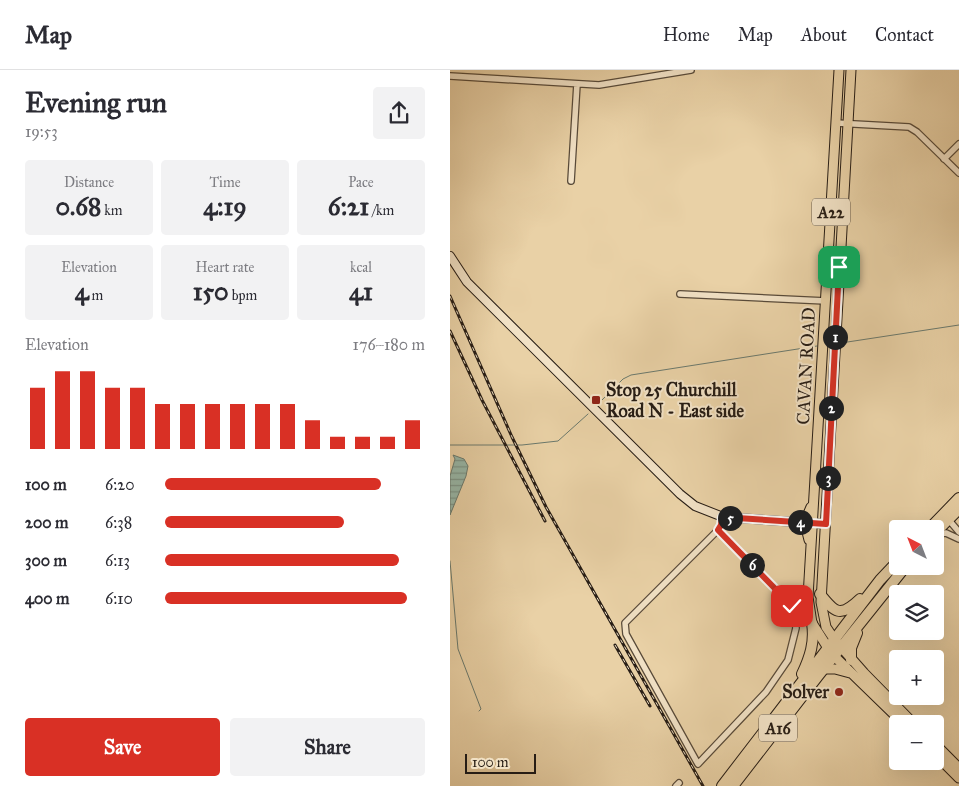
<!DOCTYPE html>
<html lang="en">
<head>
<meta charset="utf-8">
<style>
  body { margin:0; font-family:"IM FELL Great Primer",serif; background:#f2f2f3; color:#2b2b33; height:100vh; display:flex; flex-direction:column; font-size:19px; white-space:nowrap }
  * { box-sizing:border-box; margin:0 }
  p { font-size:16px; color:#7c7c81 }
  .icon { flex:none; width:28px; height:28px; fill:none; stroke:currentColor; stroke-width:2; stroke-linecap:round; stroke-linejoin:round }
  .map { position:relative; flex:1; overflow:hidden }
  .side { display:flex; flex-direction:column; background:#fff; width:450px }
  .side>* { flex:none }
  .needle { width:32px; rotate:318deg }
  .buttons { position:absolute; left:439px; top:450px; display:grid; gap:10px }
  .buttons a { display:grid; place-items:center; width:55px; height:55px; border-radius:5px; background:#fff; box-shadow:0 5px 20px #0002; font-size:25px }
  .scale { position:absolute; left:15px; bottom:12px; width:71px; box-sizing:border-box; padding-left:5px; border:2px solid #271d15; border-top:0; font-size:14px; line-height:18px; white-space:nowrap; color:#271d15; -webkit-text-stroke:4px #f1e1c5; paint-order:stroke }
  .pin { position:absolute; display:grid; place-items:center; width:42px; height:42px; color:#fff; margin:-21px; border-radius:10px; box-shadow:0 2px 8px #0006 }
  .km { position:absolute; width:25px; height:25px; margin:-12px; border-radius:50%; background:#222; color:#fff; font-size:14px; line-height:25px; text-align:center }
  .round { display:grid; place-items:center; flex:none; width:52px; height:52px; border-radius:5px; background:#f2f2f3 }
  .summary { display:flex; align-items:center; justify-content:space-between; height:85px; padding:0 25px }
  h1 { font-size:28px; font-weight:700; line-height:38px }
  .stats { display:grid; grid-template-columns:repeat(3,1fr); gap:8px; height:85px; padding:5px 25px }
  .stats div { display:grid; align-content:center; border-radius:5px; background:#f2f2f3; text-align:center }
  .stats b { font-size:25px; font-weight:700 }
  .stats small { font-size:14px; font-weight:400 }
  .stats p { font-size:14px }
  .chart { height:140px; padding:10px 25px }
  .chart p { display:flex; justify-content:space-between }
  .chart svg { width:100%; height:90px; margin-top:5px; stroke:#d93025; stroke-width:6 }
  .primary-button { display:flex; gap:10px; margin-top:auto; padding:10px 25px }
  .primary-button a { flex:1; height:58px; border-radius:5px; background:#d93025; color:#fff; font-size:20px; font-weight:700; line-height:58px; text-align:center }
  .primary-button a+a { background:#f2f2f3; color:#2b2b33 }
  ul { padding:0 25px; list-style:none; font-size:16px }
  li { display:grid; grid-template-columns:80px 60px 1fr; align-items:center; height:38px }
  li i { height:12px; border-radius:6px; background:#d93025 }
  header { display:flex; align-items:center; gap:30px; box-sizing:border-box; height:70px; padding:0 25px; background:#fff; border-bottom:1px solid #e1e1e2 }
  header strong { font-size:24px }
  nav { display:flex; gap:28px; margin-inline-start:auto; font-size:18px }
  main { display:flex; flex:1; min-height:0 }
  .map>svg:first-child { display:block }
  .water { fill:url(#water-rules); stroke:#6a796d }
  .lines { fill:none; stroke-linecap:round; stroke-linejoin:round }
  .stream { stroke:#6a796d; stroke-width:1 }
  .street-casing { stroke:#584a39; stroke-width:8 }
  .secondary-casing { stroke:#271d15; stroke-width:10 }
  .primary-casing { stroke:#271d15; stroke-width:11 }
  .highway-casing { stroke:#271d15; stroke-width:12 }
  .street { stroke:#f1e1c5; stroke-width:5.5 }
  .secondary { stroke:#f1e1c5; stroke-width:8 }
  .primary { stroke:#e9d1a6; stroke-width:9 }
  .highway { stroke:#e9d1a6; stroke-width:10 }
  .rail-casing { stroke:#271d15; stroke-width:3 }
  .rail { stroke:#f1e1c5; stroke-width:1; stroke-dasharray:4; stroke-linecap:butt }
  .route-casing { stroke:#fff; stroke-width:10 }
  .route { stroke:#d93025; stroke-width:6 }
  .poi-dot { fill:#8f2418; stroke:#f1e1c5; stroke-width:2 }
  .labels { text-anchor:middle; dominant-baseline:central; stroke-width:4; stroke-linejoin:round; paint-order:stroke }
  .shield { fill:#f1e1c5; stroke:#64584a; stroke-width:1 }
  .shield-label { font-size:16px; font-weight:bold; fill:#271d15 }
  .street-label { font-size:18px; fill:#271d15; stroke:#f1e1c5 }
  .poi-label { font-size:18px; font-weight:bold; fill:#271d15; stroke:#f1e1c5; text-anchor:start }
</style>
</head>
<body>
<header>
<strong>Map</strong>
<nav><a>Home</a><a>Map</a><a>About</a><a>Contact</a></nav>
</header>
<main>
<section class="side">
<div class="summary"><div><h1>Evening run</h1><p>19:53</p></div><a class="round"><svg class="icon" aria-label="share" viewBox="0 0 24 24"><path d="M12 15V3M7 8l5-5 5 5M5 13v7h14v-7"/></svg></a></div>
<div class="stats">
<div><p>Distance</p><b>0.68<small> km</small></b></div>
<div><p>Time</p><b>4:19</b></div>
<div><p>Pace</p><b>6:21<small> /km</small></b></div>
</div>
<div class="stats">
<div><p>Elevation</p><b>4<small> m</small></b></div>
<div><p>Heart rate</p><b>150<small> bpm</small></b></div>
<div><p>kcal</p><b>41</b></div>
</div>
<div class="chart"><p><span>Elevation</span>176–180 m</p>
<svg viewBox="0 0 160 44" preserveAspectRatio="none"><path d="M5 44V14M15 44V6M25 44V6M35 44V14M45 44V14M55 44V22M65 44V22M75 44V22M85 44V22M95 44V22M105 44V22M115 44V30M125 44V38M135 44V38M145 44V38M155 44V30"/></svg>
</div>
<ul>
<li><b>100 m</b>6:20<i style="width:83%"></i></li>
<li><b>200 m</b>6:38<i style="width:69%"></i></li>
<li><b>300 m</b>6:13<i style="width:90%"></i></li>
<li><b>400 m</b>6:10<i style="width:93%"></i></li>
</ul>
<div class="primary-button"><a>Save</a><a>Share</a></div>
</section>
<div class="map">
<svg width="509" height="716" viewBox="0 0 509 716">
  <defs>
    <pattern id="water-rules" width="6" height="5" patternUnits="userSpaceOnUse" patternTransform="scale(1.25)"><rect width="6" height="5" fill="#97b7a8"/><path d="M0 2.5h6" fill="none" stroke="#7b9488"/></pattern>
  </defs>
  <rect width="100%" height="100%" fill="#e9d1a6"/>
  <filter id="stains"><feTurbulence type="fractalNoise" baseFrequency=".004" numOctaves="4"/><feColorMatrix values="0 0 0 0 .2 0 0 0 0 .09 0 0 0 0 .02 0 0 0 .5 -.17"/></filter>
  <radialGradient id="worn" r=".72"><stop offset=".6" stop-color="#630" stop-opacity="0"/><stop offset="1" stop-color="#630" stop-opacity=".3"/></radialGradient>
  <!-- water -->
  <path class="water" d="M3 385 14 389 18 396 16 406 0 445V406L5 389Z"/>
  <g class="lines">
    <!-- stream -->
    <path class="stream" d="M391 273 509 255
      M148 334 173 309 181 305 367 276
      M0 375H72L108 371 138 344
      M0 491 8 579 31 639 29 641"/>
    <defs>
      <path id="street" d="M0 6 149 15 241 0
        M386 53 459 57 467 62 509 103
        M494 89 509 74
        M121 111 127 14
        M230 224 376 231
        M498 449 509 462
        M268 460 342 536 346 558 338 590 316 622 248 694 176 564 175 553 268 460 271 455 273 447
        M485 464 496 463 509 469
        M226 716 229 713"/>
      <path id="secondary" d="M0 186 17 212 230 424 245 436 273 447 376 454"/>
      <path id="primary" d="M401 0 371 532 376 557 384 569 414 603 464 654
        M359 470 357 462 350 452 358 444 361 437
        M378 578 362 553 358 527 389 0
        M384 586 454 654
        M373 599H385L400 603
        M485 674 509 698
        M485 684 509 708"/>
      <path id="highway" d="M479 459 509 428
        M485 463 509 439
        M370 524C385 543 390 548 410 529
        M401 590V578L407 563
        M352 604C360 587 365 572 362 553
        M272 716 430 510 448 491
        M283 716 368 606 456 496"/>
    </defs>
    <!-- street casing -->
    <use href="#street" class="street-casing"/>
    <!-- secondary casing -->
    <use href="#secondary" class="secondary-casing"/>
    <!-- primary casing -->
    <use href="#primary" class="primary-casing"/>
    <!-- highway casing -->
    <use href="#highway" class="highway-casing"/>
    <!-- street -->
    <use href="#street" class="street"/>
    <!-- secondary -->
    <use href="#secondary" class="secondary"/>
    <!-- primary -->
    <use href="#primary" class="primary"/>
    <!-- highway -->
    <use href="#highway" class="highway"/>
    <defs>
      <path id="rail" d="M0 226 62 367 96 437 253 716
        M0 261 32 330 95 451
        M165 575 200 636"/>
    </defs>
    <!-- rail casing -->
    <use href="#rail" class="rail-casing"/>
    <!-- rail -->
    <use href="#rail" class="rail"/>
  </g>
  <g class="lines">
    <defs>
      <path id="route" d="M342 536 268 460 271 455 272 447 376 454 389 197"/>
    </defs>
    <!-- route casing -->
    <use href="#route" class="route-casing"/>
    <!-- route -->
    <use href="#route" class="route"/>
  </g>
  <!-- markers -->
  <g class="poi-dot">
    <rect x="141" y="325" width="10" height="10" rx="2.5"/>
    <circle cx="389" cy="622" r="5"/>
  </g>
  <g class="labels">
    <!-- shield labels -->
    <g class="shield">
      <rect x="362" y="128.5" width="38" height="27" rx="4"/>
      <rect x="309" y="644.5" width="38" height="27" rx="4"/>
    </g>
    <g class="shield-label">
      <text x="381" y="142">A22</text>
      <text x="328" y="658">A16</text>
    </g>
    <!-- street labels -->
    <g class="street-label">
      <text transform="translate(356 296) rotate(-87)">CAVAN ROAD</text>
    </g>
    <!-- poi labels -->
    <g class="poi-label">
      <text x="156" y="320">Stop 25 Churchill<tspan x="156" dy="21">Road N - East side</tspan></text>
      <text x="379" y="622" text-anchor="end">Solver</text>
    </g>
  </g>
  <rect width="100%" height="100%" filter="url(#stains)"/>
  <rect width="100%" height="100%" fill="url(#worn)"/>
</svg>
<div class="buttons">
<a><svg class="needle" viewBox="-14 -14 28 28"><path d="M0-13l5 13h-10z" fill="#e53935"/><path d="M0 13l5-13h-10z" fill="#7c7c81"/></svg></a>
<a><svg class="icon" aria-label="layers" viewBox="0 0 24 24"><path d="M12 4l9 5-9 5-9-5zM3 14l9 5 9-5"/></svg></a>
<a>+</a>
<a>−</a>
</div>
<div class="scale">100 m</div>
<div class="pin" style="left:389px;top:197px;background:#1e9e55"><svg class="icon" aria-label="arrive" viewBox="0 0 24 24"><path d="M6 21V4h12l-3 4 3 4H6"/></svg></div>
<div class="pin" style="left:342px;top:536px;background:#d93025"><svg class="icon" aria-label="check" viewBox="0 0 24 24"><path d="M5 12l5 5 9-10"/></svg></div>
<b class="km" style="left:385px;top:267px">1</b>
<b class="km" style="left:381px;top:338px">2</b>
<b class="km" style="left:378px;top:408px">3</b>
<b class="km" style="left:350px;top:452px">4</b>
<b class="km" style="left:280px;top:448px">5</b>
<b class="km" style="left:302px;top:495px">6</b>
</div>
</main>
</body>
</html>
